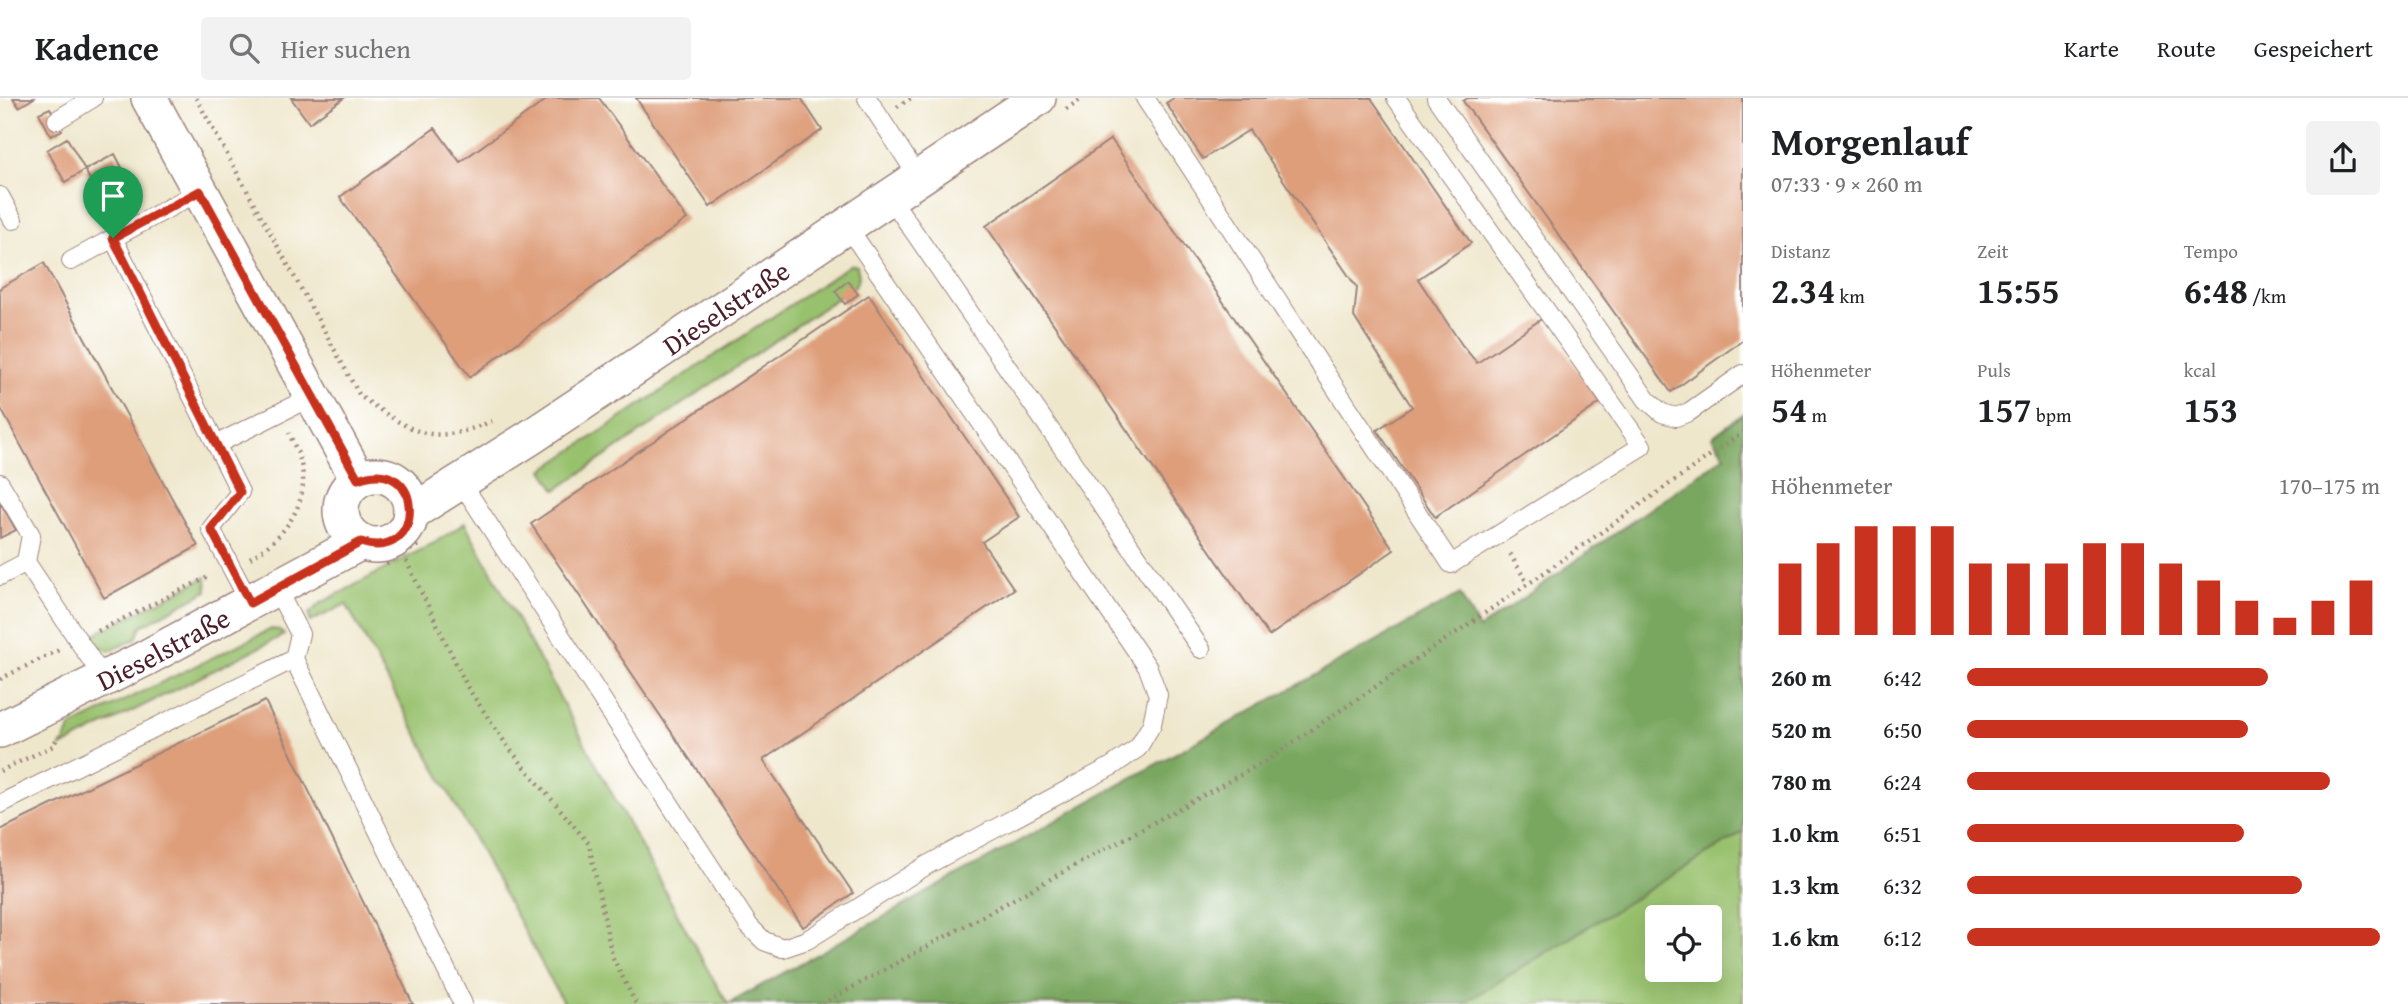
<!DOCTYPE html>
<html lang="de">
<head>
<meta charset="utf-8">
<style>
  body { margin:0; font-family:"Gentium Book Plus",serif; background:#f2f2f2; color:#202124; height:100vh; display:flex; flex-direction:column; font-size:26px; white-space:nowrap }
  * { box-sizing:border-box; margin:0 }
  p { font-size:23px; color:#757577 }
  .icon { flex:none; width:38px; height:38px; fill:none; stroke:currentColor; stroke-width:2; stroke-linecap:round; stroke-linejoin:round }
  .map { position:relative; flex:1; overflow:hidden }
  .sheet { display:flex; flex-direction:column; background:#fff; width:665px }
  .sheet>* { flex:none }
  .buttons { position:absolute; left:1645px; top:807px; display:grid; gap:14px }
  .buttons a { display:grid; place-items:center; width:77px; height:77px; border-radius:7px; background:#fff; box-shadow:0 7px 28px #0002; font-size:35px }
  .pin { position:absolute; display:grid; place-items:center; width:60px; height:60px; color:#fff; margin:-72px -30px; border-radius:50% 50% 50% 0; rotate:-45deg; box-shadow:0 0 7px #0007 }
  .pin .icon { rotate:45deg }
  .round { display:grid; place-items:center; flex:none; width:74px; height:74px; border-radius:7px; background:#f2f2f2 }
  .overview { display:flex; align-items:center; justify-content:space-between; height:119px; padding:0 28px }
  h1 { font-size:38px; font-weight:700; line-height:52px }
  .metrics { display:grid; grid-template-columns:repeat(3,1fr); gap:10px; height:119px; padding:7px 28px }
  .metrics div { display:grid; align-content:center }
  .metrics b { font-size:35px; font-weight:700 }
  .metrics small { font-size:19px; font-weight:400 }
  .metrics p { font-size:19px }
  .chart { height:196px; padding:14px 28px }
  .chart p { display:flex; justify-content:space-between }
  .chart svg { width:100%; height:126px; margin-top:7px; stroke:#c8321e; stroke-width:6 }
  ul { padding:0 28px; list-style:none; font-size:23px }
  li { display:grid; grid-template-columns:112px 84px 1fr; align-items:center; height:52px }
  li i { height:18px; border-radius:9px; background:#c8321e }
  header { display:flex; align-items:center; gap:42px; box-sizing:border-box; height:98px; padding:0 35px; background:#fff; border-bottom:2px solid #e0e0e0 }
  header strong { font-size:33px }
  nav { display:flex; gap:38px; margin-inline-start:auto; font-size:24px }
  .search { width:490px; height:63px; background:#f2f2f2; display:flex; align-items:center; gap:18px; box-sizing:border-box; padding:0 24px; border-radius:7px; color:#757577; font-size:26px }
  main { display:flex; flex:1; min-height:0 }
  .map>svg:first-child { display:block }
  .green { fill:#98c16d; stroke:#71704c; stroke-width:2; fill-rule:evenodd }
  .forest { fill:#7aa760; stroke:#626346; stroke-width:2 }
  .building { fill:#de9e7a }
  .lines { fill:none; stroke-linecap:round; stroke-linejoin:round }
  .service-casing { stroke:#9c837c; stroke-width:20 }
  .minor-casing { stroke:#9c837c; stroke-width:38 }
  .path { stroke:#9c837c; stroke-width:4.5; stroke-dasharray:2 5; stroke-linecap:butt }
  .service { stroke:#fff; stroke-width:18 }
  .minor { stroke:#fff; stroke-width:35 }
  .route-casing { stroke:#fff; stroke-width:14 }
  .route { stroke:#c8321e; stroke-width:9 }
  .labels { text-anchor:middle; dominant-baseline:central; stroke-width:6; stroke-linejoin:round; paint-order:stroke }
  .street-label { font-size:28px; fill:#4a1f2b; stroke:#fff }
</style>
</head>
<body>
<header>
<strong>Kadence</strong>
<div class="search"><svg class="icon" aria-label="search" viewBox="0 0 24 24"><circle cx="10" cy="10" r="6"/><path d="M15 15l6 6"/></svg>Hier suchen</div>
<nav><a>Karte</a><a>Route</a><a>Gespeichert</a></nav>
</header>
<main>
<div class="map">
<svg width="1743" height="906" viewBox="0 0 1743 906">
  <rect width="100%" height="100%" fill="#fff"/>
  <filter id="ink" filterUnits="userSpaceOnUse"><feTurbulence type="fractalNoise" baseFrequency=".0143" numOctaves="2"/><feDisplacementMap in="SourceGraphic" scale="14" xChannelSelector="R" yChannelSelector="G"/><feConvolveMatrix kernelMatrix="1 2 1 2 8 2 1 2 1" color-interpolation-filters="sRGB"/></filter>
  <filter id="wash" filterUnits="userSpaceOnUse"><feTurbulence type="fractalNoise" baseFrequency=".00686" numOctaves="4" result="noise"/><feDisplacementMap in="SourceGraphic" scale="28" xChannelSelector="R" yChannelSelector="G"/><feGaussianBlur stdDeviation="1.57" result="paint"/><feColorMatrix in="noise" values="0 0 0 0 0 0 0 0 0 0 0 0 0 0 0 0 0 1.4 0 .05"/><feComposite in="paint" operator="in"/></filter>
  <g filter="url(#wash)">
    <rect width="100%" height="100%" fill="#efe7cc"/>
    <!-- green -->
    <path class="green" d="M850 167 857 168 859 178 855 188 556 392 543 372Z
      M465 425 709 874 728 906H564L346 506 310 524 309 516 321 505 434 445Z
      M206 479 207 493 141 528 136 541 109 553 87 540Z
      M271 531 279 532 284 537 61 649 72 628Z
      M1743 734V906H1462ZM1657 819H1710V872H1657Z"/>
    <!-- forest -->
    <path class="forest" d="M1743 316V734L1462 906H728L1460 496 1479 531 1725 358 1712 339Z"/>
    <g id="blocks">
      <!-- building -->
      <path class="building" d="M13 0H34L19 9Z
        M291 0H344L309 25Z
        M549 0H599L687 121 470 279 340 99 435 30 460 64Z
        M636 0H801L822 32 710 109Z
        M1174 0H1371L1471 145 1418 181 1462 247 1477 265 1543 220 1600 305 1435 419 1377 332 1412 309 1354 219 1357 190 1249 32 1203 61 1166 5Z
        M1468 0H1743V242L1671 294 1463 3Z
        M50 10 62 32 51 38 39 15Z
        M67 40 85 72 65 84 47 52Z
        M1111 41 1394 452 1269 538 986 128Z
        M115 56 130 85 100 101 85 72Z
        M44 165 198 448 104 500 0 309V190Z
        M848 183 858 196 845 206 835 193Z
        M869 197 1019 419 982 444 1014 491 763 662 853 795 803 829 531 426Z
        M0 404 16 432 0 440Z
        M265 603 413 906H0V732Z"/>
    </g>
  </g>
  <g filter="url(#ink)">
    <use href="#blocks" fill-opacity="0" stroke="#9c837c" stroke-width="2"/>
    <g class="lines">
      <defs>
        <path id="service" d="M867 0 919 80
          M1145 0 1451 466 1642 348 1396 0
          M1436 0 1647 302 1662 315 1676 319 1689 314 1743 276
          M57 22 93 0
          M0 98 13 122
          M890 99 1201 551
          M113 140 240 394 211 431 250 505
          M71 163 200 93
          M217 346 313 298
          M461 384 749 828 764 843 783 850 807 842 927 767 1112 668 1138 650 1152 626 1158 597 1148 570 847 128
          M0 385 31 437 26 464
          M0 478 26 464 104 581
          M276 490 300 536 294 561 463 906
          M0 706 294 561"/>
        <g id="minor">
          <path d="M149 0 358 381"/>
          <circle cx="376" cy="412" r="35"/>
          <path id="s1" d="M411 415 531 339 1038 0"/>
          <path id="s2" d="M0 632 144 561 361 444"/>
        </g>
      </defs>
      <!-- service casing -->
      <use href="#service" class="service-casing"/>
      <!-- minor casing -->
      <use href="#minor" class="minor-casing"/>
      <!-- path -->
      <path class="path" d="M196 0 360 298C412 334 429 350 492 323
        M897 9 911 0
        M1066 11 1083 0
        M397 444 468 590 508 649 589 746 612 858 636 906
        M1510 456 1528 486
        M250 460C282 442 311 406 301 366 299 356 293 345 289 335
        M386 466 420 446
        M98 533 210 478
        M0 581 59 552
        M0 673 53 648 58 639
        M822 906 1264 664 1528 486 1743 334"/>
      <!-- service -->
      <use href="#service" class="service"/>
      <!-- minor -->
      <use href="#minor" class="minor"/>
    </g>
  </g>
  <g class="lines" filter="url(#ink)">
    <defs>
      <path id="route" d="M200 93 358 381C426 355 426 466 361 444L250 505 211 431 240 394 113 140Z"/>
    </defs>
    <!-- route casing -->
    <use href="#route" class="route-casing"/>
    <!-- route -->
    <use href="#route" class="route"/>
  </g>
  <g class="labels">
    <!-- street labels -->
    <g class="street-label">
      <text stroke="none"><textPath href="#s1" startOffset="376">Dieselstraße</textPath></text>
      <text stroke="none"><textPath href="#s2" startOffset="182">Dieselstraße</textPath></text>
    </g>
  </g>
</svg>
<div class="buttons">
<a><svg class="icon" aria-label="locate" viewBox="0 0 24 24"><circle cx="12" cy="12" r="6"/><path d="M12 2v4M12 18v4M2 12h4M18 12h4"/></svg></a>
</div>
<div class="pin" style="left:113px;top:140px;background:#1e9e55"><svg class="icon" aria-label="arrive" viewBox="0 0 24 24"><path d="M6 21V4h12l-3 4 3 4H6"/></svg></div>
</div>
<section class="sheet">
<div class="overview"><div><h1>Morgenlauf</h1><p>07:33 · 9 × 260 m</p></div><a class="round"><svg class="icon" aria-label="share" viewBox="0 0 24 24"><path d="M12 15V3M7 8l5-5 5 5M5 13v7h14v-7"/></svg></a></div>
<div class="metrics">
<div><p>Distanz</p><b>2.34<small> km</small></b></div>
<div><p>Zeit</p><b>15:55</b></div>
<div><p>Tempo</p><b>6:48<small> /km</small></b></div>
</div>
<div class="metrics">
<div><p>Höhenmeter</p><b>54<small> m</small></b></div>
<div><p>Puls</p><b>157<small> bpm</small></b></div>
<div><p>kcal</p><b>153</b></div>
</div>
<div class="chart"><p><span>Höhenmeter</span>170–175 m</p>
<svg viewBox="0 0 160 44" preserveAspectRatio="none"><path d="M5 44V19M15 44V12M25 44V6M35 44V6M45 44V6M55 44V19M65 44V19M75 44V19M85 44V12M95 44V12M105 44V19M115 44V25M125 44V32M135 44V38M145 44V32M155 44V25"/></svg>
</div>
<ul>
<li><b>260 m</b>6:42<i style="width:73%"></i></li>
<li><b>520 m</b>6:50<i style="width:68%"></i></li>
<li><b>780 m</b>6:24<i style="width:88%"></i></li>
<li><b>1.0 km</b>6:51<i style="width:67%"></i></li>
<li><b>1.3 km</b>6:32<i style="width:81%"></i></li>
<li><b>1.6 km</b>6:12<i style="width:100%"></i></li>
</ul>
</section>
</main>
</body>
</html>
